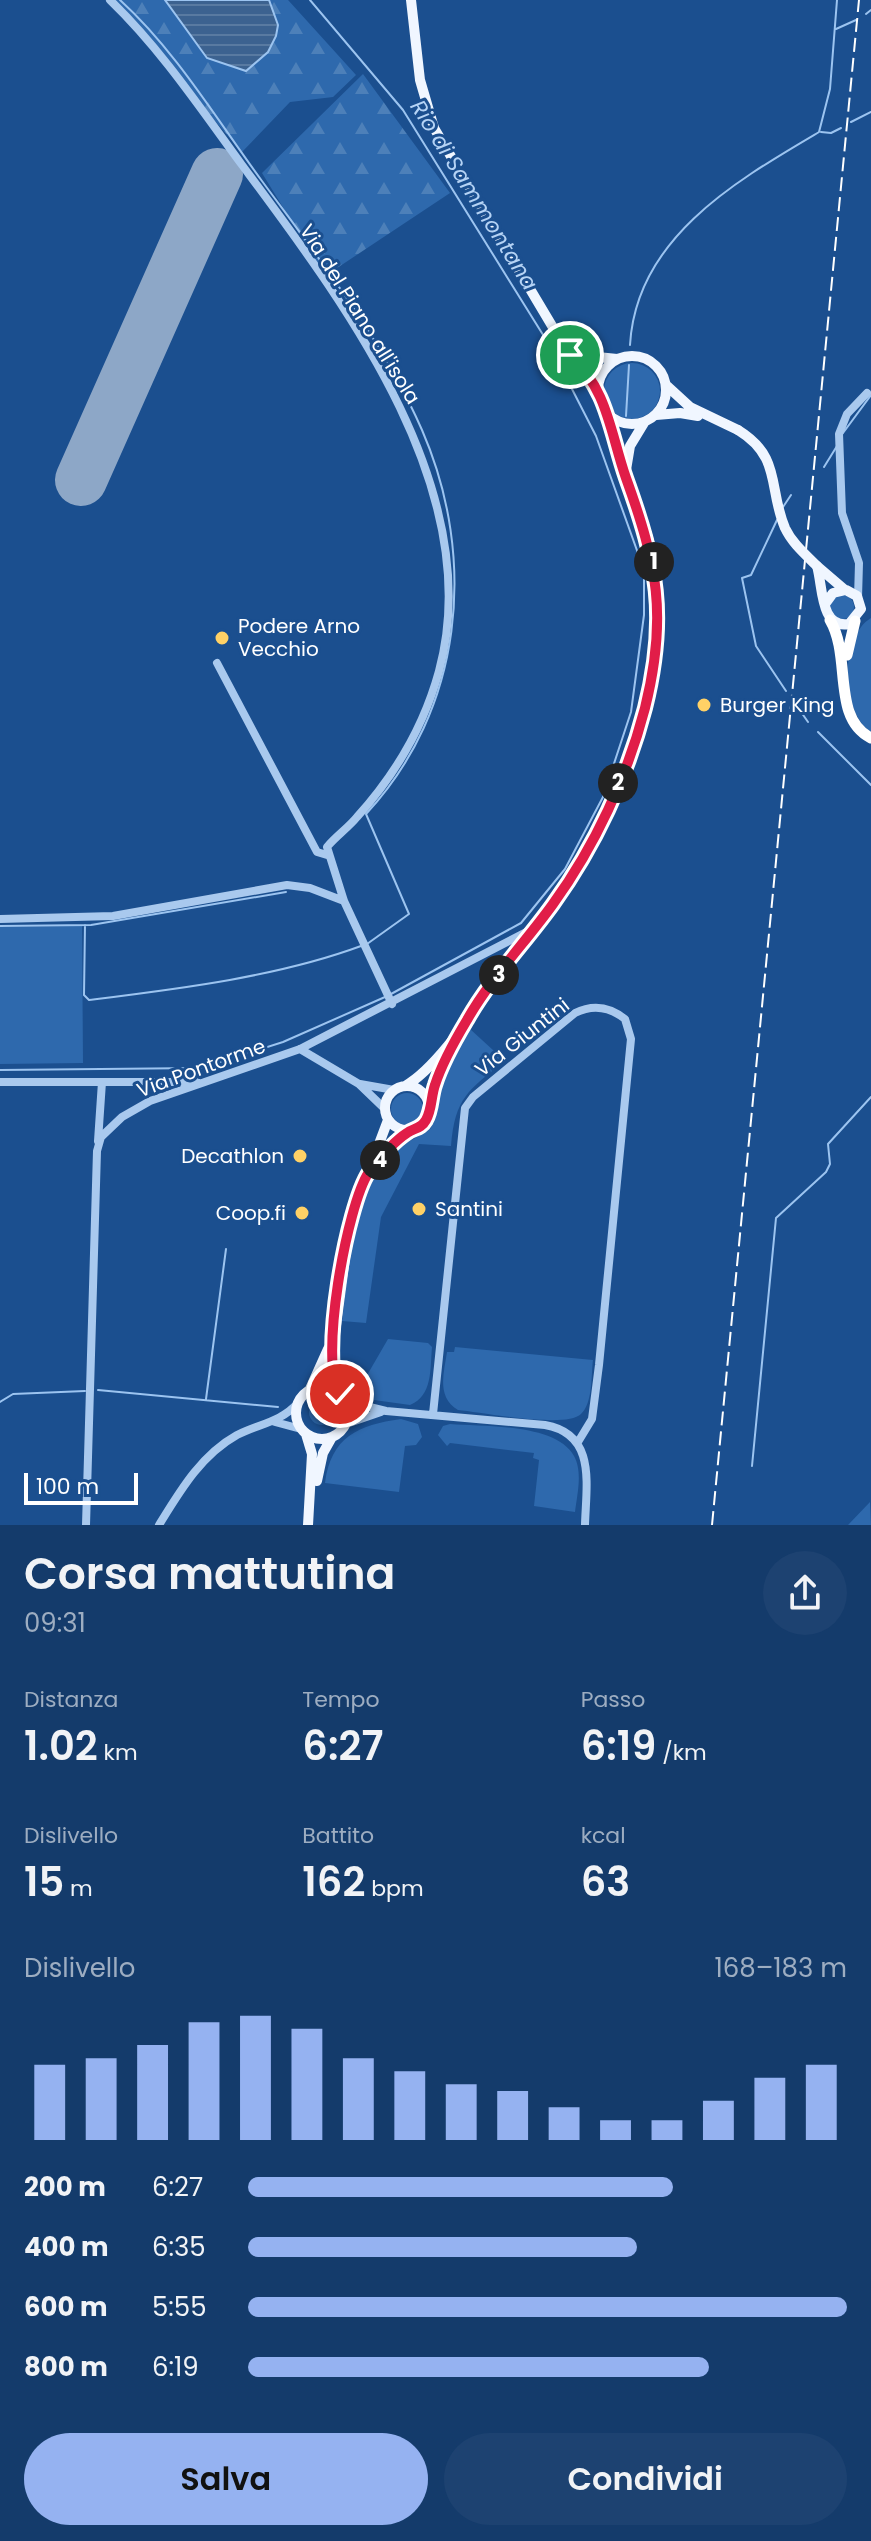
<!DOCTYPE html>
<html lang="it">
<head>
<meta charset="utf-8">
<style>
  body { margin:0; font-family:Poppins,sans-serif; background:#1d4271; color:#f1f3f6; height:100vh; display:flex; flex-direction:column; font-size:30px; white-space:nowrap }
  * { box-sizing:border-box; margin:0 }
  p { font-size:26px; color:#9dadc1 }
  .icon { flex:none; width:44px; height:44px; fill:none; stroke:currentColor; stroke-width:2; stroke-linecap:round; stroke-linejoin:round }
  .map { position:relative; height:1525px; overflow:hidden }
  .side { display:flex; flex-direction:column; background:#143b6b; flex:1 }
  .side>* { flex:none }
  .scale { position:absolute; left:24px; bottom:20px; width:114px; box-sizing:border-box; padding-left:8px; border:4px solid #fff; border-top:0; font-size:22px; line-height:28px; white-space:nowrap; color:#fff; -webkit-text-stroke:6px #1b4f8f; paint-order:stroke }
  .pin { position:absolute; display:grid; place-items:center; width:68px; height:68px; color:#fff; margin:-34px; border:4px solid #fff; border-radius:50%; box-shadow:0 2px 8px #0007 }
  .km { position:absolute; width:40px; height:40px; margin:-20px; border-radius:50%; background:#222; color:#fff; font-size:22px; line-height:40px; text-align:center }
  .round { display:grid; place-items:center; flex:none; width:84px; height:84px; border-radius:42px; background:#1d4271 }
  .overview { display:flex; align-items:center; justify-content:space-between; height:136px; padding:0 24px }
  h1 { font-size:44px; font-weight:600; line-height:60px }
  .stats { display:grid; grid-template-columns:repeat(3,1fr); gap:12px; height:136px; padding:8px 24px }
  .stats div { display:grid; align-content:center }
  .stats b { font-size:40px; font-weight:600 }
  .stats small { font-size:22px; font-weight:400 }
  .stats p { font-size:22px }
  .chart { height:224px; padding:16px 24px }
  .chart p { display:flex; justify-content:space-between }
  .chart svg { width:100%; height:144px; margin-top:8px; stroke:#95b2f1; stroke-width:6 }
  .button { display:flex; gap:16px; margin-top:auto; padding:16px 24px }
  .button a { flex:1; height:92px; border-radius:48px; background:#95b2f1; color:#111; font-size:32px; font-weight:600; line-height:92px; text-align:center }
  .button a+a { background:#1d4271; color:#f1f3f6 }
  ul { padding:0 24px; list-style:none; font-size:26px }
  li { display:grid; grid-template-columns:128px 96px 1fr; align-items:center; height:60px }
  li i { height:20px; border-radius:10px; background:#95b2f1 }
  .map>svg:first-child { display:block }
  .green { fill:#2e69ad }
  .forest { fill:url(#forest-firs) }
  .water { fill:url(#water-rules); stroke:#9cc4f0; stroke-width:2 }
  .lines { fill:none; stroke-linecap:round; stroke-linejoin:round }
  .stream { stroke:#9cc4f0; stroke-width:2 }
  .runway { stroke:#8da7c7; stroke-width:52 }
  .minor { stroke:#a9c9ee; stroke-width:8 }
  .major { stroke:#f0f6ff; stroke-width:10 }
  .highway { stroke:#fff; stroke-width:11 }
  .rail { stroke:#fff; stroke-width:2; stroke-dasharray:14 6; stroke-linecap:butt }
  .major-bridge { stroke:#f0f6ff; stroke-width:10 }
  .route-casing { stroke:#fff; stroke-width:16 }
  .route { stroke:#e11d48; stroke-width:10 }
  .poi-dot { fill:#ffd166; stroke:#1b4f8f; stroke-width:3 }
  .labels { text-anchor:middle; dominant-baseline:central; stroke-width:6; stroke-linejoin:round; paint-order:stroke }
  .street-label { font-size:20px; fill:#fff; stroke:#1b4f8f }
  .poi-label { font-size:20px; fill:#fff; stroke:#1b4f8f; text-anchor:start }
  .water-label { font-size:22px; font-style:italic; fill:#b5d3f5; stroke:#1b4f8f }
</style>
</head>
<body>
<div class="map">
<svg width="871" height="1525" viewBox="0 0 871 1525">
  <defs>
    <pattern id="forest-firs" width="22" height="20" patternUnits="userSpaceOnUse" patternTransform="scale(2)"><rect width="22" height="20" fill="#2e69ad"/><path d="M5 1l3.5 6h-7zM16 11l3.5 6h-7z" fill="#4d80b9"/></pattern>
    <pattern id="water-rules" width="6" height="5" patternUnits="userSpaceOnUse" patternTransform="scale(2)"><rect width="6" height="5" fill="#3c6290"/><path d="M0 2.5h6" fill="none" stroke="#597aa1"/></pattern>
  </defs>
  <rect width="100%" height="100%" fill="#1b4f8f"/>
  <!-- green -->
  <path class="green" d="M604 391a28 28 0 1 1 56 0a28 28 0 1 1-56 0Z
    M830 607a12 12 0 1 1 24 0a12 12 0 1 1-24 0Z
    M871 618V732C841 713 839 637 871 618Z
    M82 926 83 1063 0 1064V927Z
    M470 1029 505 1061C468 1090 455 1098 451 1146L419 1144 381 1217 366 1323 342 1321C350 1263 349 1194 395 1151 406 1141 420 1137 431 1128L441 1081Z
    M391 1109a16 16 0 1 1 32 0a16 16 0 1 1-32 0Z
    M388 1339 428 1343 432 1347C430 1368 433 1396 410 1405L360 1398 339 1376V1372L366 1377Z
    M455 1347 593 1360C591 1376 593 1403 581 1414 566 1429 481 1412 458 1410 436 1397 444 1373 447 1352H454Z
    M309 1412a13 13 0 1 1 26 0a13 13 0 1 1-26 0Z
    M401 1419 418 1424 422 1437 416 1445 405 1446 399 1492 325 1483C331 1437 358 1425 401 1419Z
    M450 1424C484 1427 556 1423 574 1456 583 1472 577 1495 575 1512L534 1506 539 1460 533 1458 534 1453 450 1443 447 1446 438 1435 443 1426Z
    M870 1502 871 1525H848Z"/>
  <!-- forest -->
  <path class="forest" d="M110 0H288L356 75 333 97 290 102 242 152Z
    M363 74 450 193 325 276 262 173Z"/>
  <!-- water -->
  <path class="water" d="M165 0H269L278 25 276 36 268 52 246 71 207 58Z"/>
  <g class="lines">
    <!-- stream -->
    <path class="stream" d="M120 0C176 51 217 120 262 181 320 260 382 339 422 430 478 559 463 710 366 814L409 914 367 944
      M310 0 403 110 550 346 596 436 644 570V615L631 712 603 797 565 869 521 923 391 994
      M866 14 871 10
      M836 29 856 20
      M851 122 871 112
      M821 132 831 133 841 128
      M630 345C636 238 736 181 819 132L830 89 837 0
      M626 416 629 365
      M843 433 871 395
      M824 467 837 446
      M783 507 791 495
      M777 520 751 575 742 578 756 646 786 691
      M799 709 808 722
      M818 732 871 785
      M85 925 84 995 89 1000C177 989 277 977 361 946
      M0 926 91 925 286 892
      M0 1070 201 1068 283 1042 385 997
      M98 1390 278 1407
      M206 1399 226 1249
      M0 1402 13 1394 85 1391
      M752 1466 776 1218 826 1172 830 1164 828 1144 871 1097"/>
    <!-- runway -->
    <path class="runway" d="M81 480 217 174"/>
    <!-- minor -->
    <path class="minor" d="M110 0C160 48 201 109 242 165 343 301 488 490 439 671 424 726 395 775 357 817 348 828 336 836 327 847L344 901 392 1004
      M858 598 859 563 842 513 839 434 847 414 867 393
      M217 663 317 852 327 855
      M0 919 113 916 287 885 310 888 344 901
      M300 1049 359 1084 385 1109
      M0 1082H102
      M360 1084 394 1090
      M98 1141 102 1082H197
      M345 1401 386 1411 545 1425C597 1434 586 1485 585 1525
      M433 1414 465 1108 473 1097 575 1013C593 1004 610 1007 625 1019L631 1039 599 1365 592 1419 578 1442
      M275 1422 301 1429
      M346 1424 381 1412
      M86 1525 97 1151 101 1137 122 1117 150 1101 300 1049 534 928
      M159 1525C180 1491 201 1455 237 1435 259 1424 281 1422 298 1403"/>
    <!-- major -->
    <path class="major" d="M411 0 420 80 434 128 567 351 584 367 598 389
      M567 346 588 356 617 359
      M598 390a34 34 0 1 1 68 0a34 34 0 1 1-68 0Z
      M666 385 690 407 738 430
      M656 415 680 413 698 416
      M626 470 630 446 644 423
      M817 566C823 587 820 629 849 624L861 609 857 596 846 590 833 593 825 604
      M817 566 845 590
      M385 1108a22 22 0 1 1 44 0a22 22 0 1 1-44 0Z
      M405 1086C441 1066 484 995 510 961 529 935 550 910 567 884 627 794 672 671 654 563 649 533 636 505 626 477 619 458 616 438 611 418
      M430 1105 436 1082 457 1039
      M372 1169 409 1131
      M296 1413a26 26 0 1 1 52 0a26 26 0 1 1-52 0Z
      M310 1389 328 1349
      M340 1394 333 1383 331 1363 350 1221 388 1120
      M306 1434 312 1454 308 1525
      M317 1481 323 1453 332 1437"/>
    <!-- highway -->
    <path class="highway" d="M830 620C852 657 831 718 871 738
      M847 655 855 621"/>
    <!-- rail -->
    <path class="rail" d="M712 1525 859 0"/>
    <!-- major-bridge -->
    <path class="major-bridge" d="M738 430C782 457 768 488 785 528 792 543 805 554 817 566"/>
  </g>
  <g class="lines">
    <defs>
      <path id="route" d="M340 1394C318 1364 347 1204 369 1172 379 1159 393 1142 407 1133 414 1128 421 1129 426 1120 432 1110 431 1096 435 1085 442 1063 455 1040 467 1020 490 979 525 943 553 904 595 846 627 777 645 708 668 616 657 564 626 478 610 432 608 390 570 355"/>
    </defs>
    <!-- route casing -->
    <use href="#route" class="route-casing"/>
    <!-- route -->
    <use href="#route" class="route"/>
  </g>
  <!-- markers -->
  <g class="poi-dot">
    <circle cx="222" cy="638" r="8"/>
    <circle cx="704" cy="705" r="8"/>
    <circle cx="300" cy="1156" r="8"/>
    <circle cx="419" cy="1209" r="8"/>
    <circle cx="302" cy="1213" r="8"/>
  </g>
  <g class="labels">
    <!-- street labels -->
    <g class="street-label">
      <text transform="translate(360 314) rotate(58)">Via del Piano all'isola</text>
      <text transform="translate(522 1037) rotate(-38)">Via Giuntini</text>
      <text transform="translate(201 1068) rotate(-20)">Via Pontorme</text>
    </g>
    <!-- poi labels -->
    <g class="poi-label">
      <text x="238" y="626">Podere Arno<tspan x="238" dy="23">Vecchio</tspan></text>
      <text x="720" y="705">Burger King</text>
      <text x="284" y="1156" text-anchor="end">Decathlon</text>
      <text x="435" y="1209">Santini</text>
      <text x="286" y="1213" text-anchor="end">Coop.fi</text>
    </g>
    <!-- water labels -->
    <g class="water-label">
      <text transform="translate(474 195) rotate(58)">Rio di Sammontana</text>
    </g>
  </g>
</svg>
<div class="scale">100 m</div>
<div class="pin" style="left:570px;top:355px;background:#1e9e55"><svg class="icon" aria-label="arrive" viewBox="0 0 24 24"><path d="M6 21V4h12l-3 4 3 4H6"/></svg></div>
<div class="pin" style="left:340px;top:1394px;background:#d93025"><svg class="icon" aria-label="check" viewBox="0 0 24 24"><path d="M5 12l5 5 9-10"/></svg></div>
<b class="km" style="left:654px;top:562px">1</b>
<b class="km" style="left:618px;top:783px">2</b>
<b class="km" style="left:499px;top:975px">3</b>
<b class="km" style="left:380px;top:1160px">4</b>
</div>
<section class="side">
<div class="overview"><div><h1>Corsa mattutina</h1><p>09:31</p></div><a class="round"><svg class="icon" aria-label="share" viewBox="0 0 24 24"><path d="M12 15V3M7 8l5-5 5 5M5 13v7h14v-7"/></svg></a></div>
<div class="stats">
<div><p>Distanza</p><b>1.02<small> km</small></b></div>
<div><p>Tempo</p><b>6:27</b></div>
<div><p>Passo</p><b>6:19<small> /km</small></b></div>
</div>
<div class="stats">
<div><p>Dislivello</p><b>15<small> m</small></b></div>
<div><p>Battito</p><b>162<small> bpm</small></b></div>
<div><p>kcal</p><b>63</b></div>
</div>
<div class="chart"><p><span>Dislivello</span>168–183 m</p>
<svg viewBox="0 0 160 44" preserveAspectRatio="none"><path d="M5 44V21M15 44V19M25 44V15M35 44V8M45 44V6M55 44V10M65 44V19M75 44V23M85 44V27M95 44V29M105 44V34M115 44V38M125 44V38M135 44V32M145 44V25M155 44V21"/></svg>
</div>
<ul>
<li><b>200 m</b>6:27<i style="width:71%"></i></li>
<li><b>400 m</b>6:35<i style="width:65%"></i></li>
<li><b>600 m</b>5:55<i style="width:100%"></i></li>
<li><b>800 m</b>6:19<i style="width:77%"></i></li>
</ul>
<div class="button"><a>Salva</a><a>Condividi</a></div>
</section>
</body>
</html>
